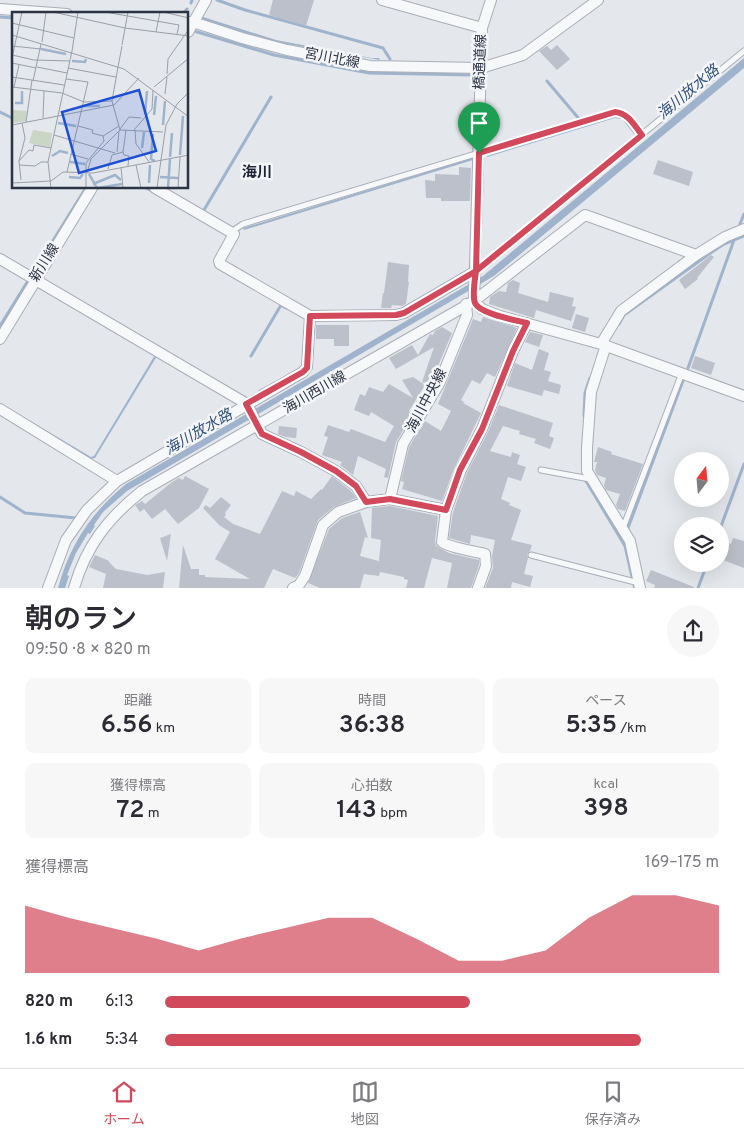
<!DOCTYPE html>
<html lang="ja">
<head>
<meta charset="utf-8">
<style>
  body { margin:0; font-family:Overpass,"Noto Sans JP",sans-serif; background:#f7f7f7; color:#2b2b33; height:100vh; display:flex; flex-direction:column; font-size:19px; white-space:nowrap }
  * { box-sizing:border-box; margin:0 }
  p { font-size:16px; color:#7c7c81 }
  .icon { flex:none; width:28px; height:28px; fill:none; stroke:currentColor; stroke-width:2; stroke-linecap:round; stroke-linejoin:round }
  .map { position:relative; height:588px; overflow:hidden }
  .panel { display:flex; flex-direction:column; background:#fff; flex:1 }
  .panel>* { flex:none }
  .needle { width:32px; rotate:16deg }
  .buttons { position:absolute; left:674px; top:452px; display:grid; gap:10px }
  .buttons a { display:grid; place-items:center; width:55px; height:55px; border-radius:50%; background:#fff; box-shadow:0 5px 20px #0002; font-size:25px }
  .pin { position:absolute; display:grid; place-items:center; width:42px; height:42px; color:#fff; margin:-51px -21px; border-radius:50% 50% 50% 0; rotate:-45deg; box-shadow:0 0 5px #0007 }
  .pin .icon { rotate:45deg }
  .round { display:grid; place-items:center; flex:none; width:52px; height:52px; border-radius:26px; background:#f7f7f7 }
  .overview { display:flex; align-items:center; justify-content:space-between; height:85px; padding:0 25px }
  h1 { font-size:28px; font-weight:600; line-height:38px }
  .stats { display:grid; grid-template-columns:repeat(3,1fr); gap:8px; height:85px; padding:5px 25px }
  .stats div { display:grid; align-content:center; border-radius:10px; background:#f7f7f7; text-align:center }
  .stats b { font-size:25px; font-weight:600 }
  .stats small { font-size:14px; font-weight:400 }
  .stats p { font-size:14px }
  .chart { height:140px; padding:10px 25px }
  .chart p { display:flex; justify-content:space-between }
  .chart svg { width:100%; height:90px; margin-top:5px; fill:#d1495b; opacity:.7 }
  ul { padding:0 25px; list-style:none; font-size:16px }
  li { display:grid; grid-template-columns:80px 60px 1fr; align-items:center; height:38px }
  li i { height:12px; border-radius:6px; background:#d1495b }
  .tabs { display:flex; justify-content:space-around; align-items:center; height:70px; border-top:1px solid #e1e1e2; background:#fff; font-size:14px; color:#7c7c81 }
  .tabs a { display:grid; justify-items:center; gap:2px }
  .tabs .selected { color:#d1495b }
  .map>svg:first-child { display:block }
  .water { fill:#9fb4cc }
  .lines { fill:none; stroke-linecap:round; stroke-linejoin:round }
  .stream { stroke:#9fb4cc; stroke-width:3 }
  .building { fill:#bbc0ca }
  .service-casing { stroke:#a9aeb7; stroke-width:7 }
  .minor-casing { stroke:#a9aeb7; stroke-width:12 }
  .service { stroke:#f7f8fa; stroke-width:5 }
  .minor { stroke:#f7f8fa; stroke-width:10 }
  .route-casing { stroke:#fff; stroke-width:10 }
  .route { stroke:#d1495b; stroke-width:6 }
  .labels { text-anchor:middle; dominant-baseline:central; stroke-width:5; stroke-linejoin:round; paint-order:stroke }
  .street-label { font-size:14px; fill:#2b3445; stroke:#f4f6f9 }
  .water-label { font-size:15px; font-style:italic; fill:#34527a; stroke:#f4f6f9 }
  .neighbourhood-label { font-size:15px; font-weight:bold; fill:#1d2536; stroke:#f4f6f9 }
  .inset-river { fill:none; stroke:#9fb4cc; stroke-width:2.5 }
  .inset-road { fill:none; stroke:#9a9fa9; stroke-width:1 }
  .view { fill:#1d4ed8; fill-opacity:0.15; stroke:#1d4ed8; stroke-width:2.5 }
  .inset-edge { fill:none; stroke:#2b3445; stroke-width:2.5 }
</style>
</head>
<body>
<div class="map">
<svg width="744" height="588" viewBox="0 0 744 588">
  <rect width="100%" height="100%" fill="#e4e7ec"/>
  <!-- water -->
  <path class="water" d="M200 16 276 40 371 58H379L380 60 275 42 199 19Z
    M744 58V68L494 276 127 491 103 512 94 525 95 526 90 534 88 533 76 553 67 575 69 576 65 588H58C70 544 91 513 126 484L483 276Z
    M616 116 623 118 636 134 635 135 622 119 615 118 487 157 486 155Z
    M472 158 473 160 244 230 243 228Z
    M84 188H88L0 330V323Z
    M155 355 157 356 95 458 91 459 0 405V403L91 457 94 456Z"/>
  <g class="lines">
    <!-- stream -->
    <path class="stream" d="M217 0 245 10 383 48 390 59
      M191 3 192 0
      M183 14 187 9
      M0 17 14 18
      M194 31 274 55 369 73 473 75
      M547 81 580 120
      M0 112 14 119
      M146 188 154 192
      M204 210 271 97
      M740 224 744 214
      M619 324 624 315 712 252 724 244 744 236
      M251 356 281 305 286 308
      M688 368 734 240
      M260 391 275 383
      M584 416 585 393 590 378
      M586 481 625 546 632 577
      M0 497 25 513 76 518
      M628 528 684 378
      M720 529 744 464
      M634 585 635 588
      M698 588 707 564"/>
  </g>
  <!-- building -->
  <path class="building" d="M273 0H314L306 26 269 15Z
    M557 45 570 59 557 70 539 51 547 46 551 50Z
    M658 160 693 172 689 186 653 174Z
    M459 167 471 168 470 201H441V198H426L425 180 435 181V174L459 175Z
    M711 255 714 257 697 278 698 279 685 289 679 280Z
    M388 262 409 265 408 282H409L406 304 402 306 392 305 391 308H381L383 293H384Z
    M513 280 520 283 518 293 548 302 550 292 574 298 572 306 576 307 571 321 536 310 534 318 489 304 490 297 499 291 506 292 508 283Z
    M576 314 589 318 585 332 572 328Z
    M483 317 517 328 495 377 487 373 480 384 472 380 461 400 464 402 463 403 481 413 455 467 442 501 402 489 404 482 401 481 409 447 425 421 441 431 451 411 438 404 473 319 481 322Z
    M316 325H349V346H334V339H316Z
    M442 327 452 333 430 385 422 382 434 347 396 369 389 358 412 345 418 355 430 334 433 335 435 331Z
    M530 332 543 335 539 347 525 342Z
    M539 349 549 353 544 370 551 372 548 381 561 385 559 394 544 390 542 396 507 386 515 363 532 370Z
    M695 356 715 363 711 375 691 368Z
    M413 377 425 385 409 411 413 414 396 442 388 478 384 477 386 469 358 456 353 475 340 465 342 462 322 455 328 437 324 436 328 425 349 432 351 429 385 442 394 426 371 412 369 416 354 410 360 394 365 396 369 387 383 392 389 384 413 398 402 380Z
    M499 405 553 423 549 436 554 438 550 449 534 443 536 439 519 434 520 431 503 426 490 451 511 457 512 452 520 455 517 464 526 467 521 481 508 477 501 499 510 503 509 505 521 510 511 540 532 545 530 551 527 554 528 558 524 574 533 576 530 587 512 582 511 588H485L493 568 492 556 495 540 471 535 470 544 449 538 453 512 467 473 488 432Z
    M279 426 297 428 296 438 286 437 278 434Z
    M598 447 612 452 611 454 643 464 625 511 618 509 616 505 620 494 606 490 604 485 606 478 597 475 595 470 597 462H594Z
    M185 476 209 489 199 508 178 524 165 509 152 519 144 509 140 512 135 505 142 501 145 504 172 482 179 478 183 480Z
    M332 476 351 491 356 498 334 507 318 520 299 573 295 578 273 569 264 588H179L183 545 191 569H199V575H205V577L250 579 215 559 230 532 219 525 203 508 206 505 210 508 221 497 231 505 225 513 226 515 224 517 233 524 260 534 282 491 294 496 296 491 311 499 321 489 322 490Z
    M390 506 438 516 435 541 436 546 449 553 479 560V565L471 588H447L452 563 432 558 424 588H406L408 580 404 579V577L380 572 379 576 364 574 360 588H320L308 583 329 529 342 518 360 512 368 538 365 537 360 556 379 561 381 540 371 538 372 508Z
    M171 534 167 561 160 538Z
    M733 538 744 541V568L720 559V540L731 544Z
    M95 555 109 561V562L116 569 147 575 165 572 163 588H103L106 574 89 567Z
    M651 570 694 587V588H654L655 585 646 581Z"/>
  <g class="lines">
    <defs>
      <path id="service" d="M231 232 243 224 615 112C628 113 634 125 642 135
        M476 270 744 51
        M541 470 590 479
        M623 528 682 373
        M531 555 639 583"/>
      <path id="minor" d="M382 0 482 28
        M0 9 67 14
        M188 22H193L242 38 287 50 370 66 481 68 523 55 598 0
        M188 32 206 0
        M0 259 247 404 262 434 301 452 336 471 356 486 366 502
        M474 301 482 28 491 0
        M474 301 585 215 696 255
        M310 316 396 315 404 313 476 271
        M0 339 92 188
        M601 344 621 311 696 255 725 237 744 229
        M606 345 591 392 587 448V471L630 541 640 588
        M0 409 117 481
        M390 499 403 444 439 384 467 315 466 304
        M48 588 66 540 87 510 117 481 303 372 307 367 310 316 220 264 219 261 234 234 155 188
        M74 588C86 546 108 518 142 491L474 301 482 309 500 316 601 344 744 396
        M293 588 299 585 305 576 323 525 338 512 366 502 390 499 446 510
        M478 588 486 566 485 554C474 551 450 548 442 542L446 510 461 470 482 429 513 351 527 323"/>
    </defs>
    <!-- service casing -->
    <use href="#service" class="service-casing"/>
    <!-- minor casing -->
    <use href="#minor" class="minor-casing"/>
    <!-- service -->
    <use href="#service" class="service"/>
    <!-- minor -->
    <use href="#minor" class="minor"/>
  </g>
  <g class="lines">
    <defs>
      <path id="route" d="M479 153 476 271 404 313 396 315 310 316 307 368 303 372 246 404 262 434 301 452 336 471 356 486 366 502 390 499 446 510 460 470 482 429 513 351 527 323C515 320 480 314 475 303 472 295 475 279 476 271L642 135C634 125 628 113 615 112L479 153"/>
    </defs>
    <!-- route casing -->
    <use href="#route" class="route-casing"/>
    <!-- route -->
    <use href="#route" class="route"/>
  </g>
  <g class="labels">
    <!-- street labels -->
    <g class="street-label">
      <text transform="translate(332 59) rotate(11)">宮川北線</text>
      <text transform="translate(481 62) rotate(-88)">橋通道線</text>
      <text transform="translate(45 263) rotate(-58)">新川線</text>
      <text transform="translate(315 393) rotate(-30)">海川西川線</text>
      <text transform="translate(427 401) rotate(-62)">海川中央線</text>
    </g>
    <!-- water labels -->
    <g class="water-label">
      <text transform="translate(689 93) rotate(-40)">海川放水路</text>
      <text transform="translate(199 433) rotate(-30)">海川放水路</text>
    </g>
    <!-- neighbourhood labels -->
    <g class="neighbourhood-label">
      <text x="257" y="173">海川</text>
    </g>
  </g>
  <!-- overview -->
  <g transform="translate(12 12)">
    <rect width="176" height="176" fill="#e4e7ec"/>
    <path d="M0 98 15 99 14 109 0 111ZM21 118 40 121 38 135 17 131Z" fill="#c9d6c5"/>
    <path class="inset-river" d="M29 37 54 42M60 49 73 50 74 47M3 91H10V79M72 94H88M133 102 135 79M142 103 144 84M46 111 64 114M151 113 153 89M141 122 139 147 143 149M130 136 132 120M168 143 171 104M40 144 48 139 56 141M158 145 160 121M58 150 73 152M77 162 85 176M57 165 68 166 71 162M148 165 166 166M137 171 138 153M81 172 103 163 109 168M86 176 110 172M156 176 158 147"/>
    <path class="inset-road" d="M41 0 113 16 177 24M93 0 167 13 165 22M151 0 177 6M0 11 62 26M144 20 148 0M0 23 112 57 177 105M30 30 34 0M110 33 116 0M0 34 29 37M60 39 66 0M0 43 22 48 58 49M0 46 10 0M0 51 24 56M25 55 55 61M106 55 100 89 108 118M106 55 110 34M56 56 104 65M155 62 156 47 177 17M0 65 52 73M54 67 76 70 55 160M21 69 29 32M0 75 50 81 72 90 100 89M2 75 7 53M142 75 177 46M153 82 155 65M31 106 32 79M14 110 20 68M0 113 102 93 127 66M66 114 81 118 80 121 91 124 92 129 74 151V176M108 117 117 105 129 106M114 118 111 140 112 143 117 144 116 154M122 118 140 97 141 78M123 118 124 132 138 151M42 123 103 141M91 124 107 114M105 140 107 119M58 142 76 147M7 149 17 138 21 139 22 133 39 136M7 153 23 154 29 150H36M124 153 129 176M109 155 111 176M96 157 100 143 111 140M75 161 79 147 108 118 151 120M9 168 7 149 13 126 10 111M0 171 39 169 51 160 81 161 177 143M39 176 36 150 60 39M145 176 154 113 165 92 177 80M166 176 168 145"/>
    <path class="view" d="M127 78 144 139 67 161 50 100Z"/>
    <rect width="176" height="176" class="inset-edge"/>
  </g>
</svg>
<div class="buttons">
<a><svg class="needle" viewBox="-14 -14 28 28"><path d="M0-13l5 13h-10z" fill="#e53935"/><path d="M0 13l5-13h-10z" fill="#7c7c81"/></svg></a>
<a><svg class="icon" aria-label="layers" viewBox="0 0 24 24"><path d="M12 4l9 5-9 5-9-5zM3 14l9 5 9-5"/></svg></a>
</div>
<div class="pin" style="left:479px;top:153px;background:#1e9e55"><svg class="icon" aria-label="arrive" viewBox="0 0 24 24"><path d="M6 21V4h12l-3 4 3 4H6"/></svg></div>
</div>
<section class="panel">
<div class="overview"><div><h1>朝のラン</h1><p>09:50 · 8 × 820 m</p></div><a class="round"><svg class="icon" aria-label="share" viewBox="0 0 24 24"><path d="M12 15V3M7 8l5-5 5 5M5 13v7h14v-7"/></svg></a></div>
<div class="stats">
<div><p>距離</p><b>6.56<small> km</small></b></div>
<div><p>時間</p><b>36:38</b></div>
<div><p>ペース</p><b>5:35<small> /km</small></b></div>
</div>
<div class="stats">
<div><p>獲得標高</p><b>72<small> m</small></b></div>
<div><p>心拍数</p><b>143<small> bpm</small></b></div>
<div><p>kcal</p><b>398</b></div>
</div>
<div class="chart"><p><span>獲得標高</span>169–175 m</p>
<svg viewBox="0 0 160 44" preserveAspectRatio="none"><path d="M0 44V11L10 17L20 22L30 27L40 33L50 27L60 22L70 17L80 17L90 27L100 38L110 38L120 33L130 17L140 6L150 6L160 11V44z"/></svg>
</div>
<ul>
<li><b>820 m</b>6:13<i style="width:55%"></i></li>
<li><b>1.6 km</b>5:34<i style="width:86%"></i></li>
</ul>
</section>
<nav class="tabs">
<a class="selected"><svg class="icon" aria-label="home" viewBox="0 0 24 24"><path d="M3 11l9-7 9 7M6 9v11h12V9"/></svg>ホーム</a>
<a><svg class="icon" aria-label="map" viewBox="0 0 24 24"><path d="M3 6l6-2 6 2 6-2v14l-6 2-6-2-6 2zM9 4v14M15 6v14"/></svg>地図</a>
<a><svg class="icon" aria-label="saved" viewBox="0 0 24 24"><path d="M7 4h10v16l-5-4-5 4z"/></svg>保存済み</a>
</nav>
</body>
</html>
